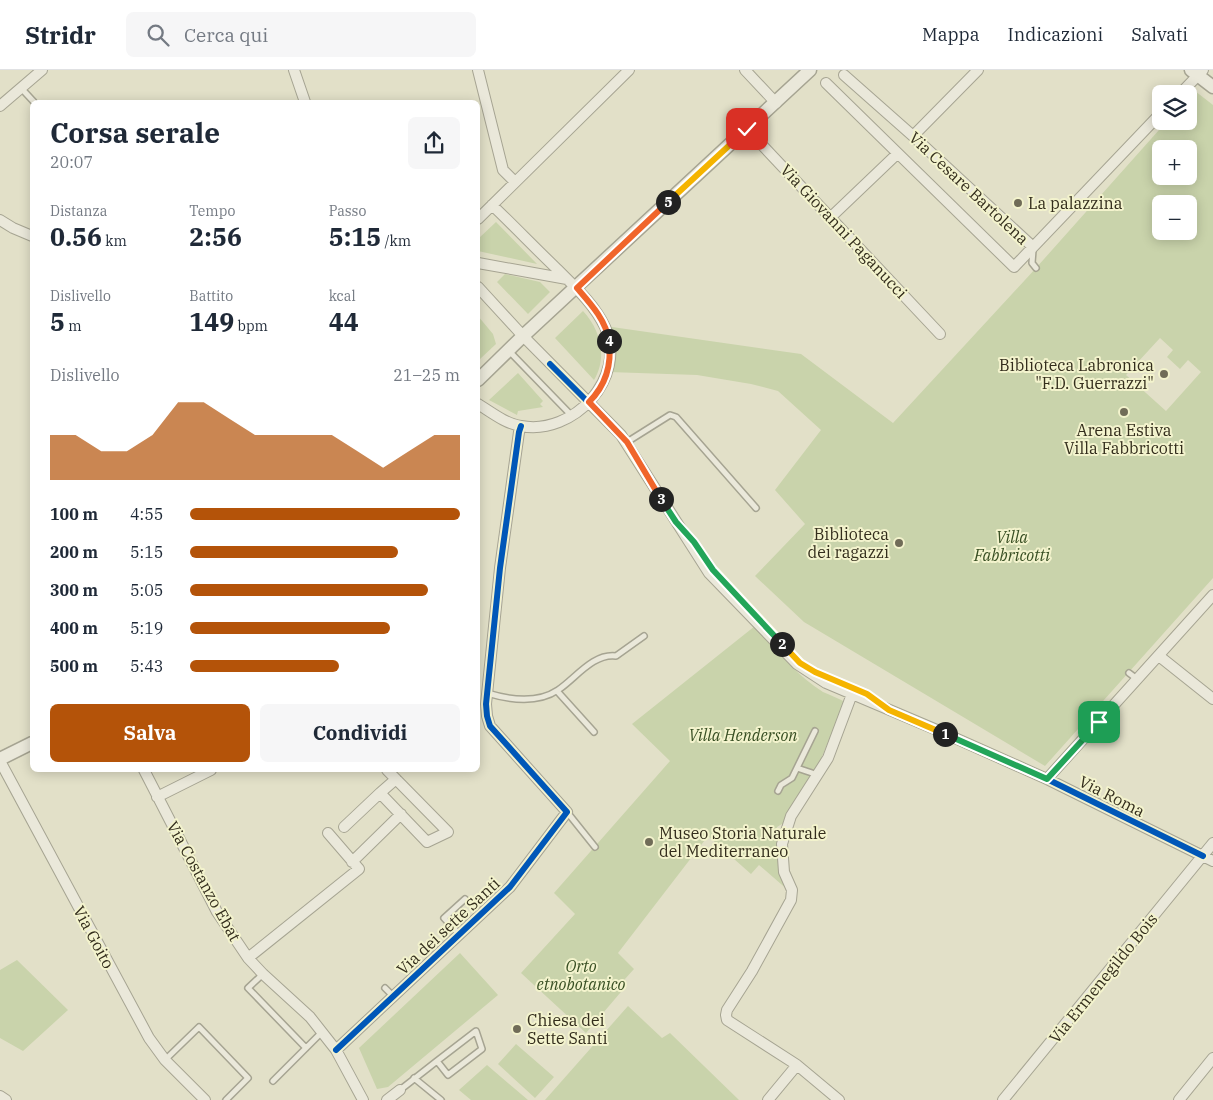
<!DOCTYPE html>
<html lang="it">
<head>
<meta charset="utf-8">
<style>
  body { margin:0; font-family:"IBM Plex Serif",serif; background:#f6f6f7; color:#1f2937; height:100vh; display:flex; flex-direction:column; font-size:19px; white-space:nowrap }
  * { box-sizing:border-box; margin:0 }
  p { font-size:16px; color:#747a83 }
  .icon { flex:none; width:28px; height:28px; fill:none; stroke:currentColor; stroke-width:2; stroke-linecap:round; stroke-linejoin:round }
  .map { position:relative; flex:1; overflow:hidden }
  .panel { position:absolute; left:30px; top:30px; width:450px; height:672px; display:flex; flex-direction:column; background:#fff; border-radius:8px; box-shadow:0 2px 12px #0003 }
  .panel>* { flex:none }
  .tools { position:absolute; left:1152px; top:15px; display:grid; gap:10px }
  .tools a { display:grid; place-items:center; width:45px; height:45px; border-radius:8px; background:#fff; box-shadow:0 2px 12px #0003; font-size:25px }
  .pin { position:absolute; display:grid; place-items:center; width:42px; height:42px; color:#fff; margin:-21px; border-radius:10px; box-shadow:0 2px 8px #0006 }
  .km { position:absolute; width:25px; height:25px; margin:-12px; border-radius:50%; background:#222; color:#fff; font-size:14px; line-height:25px; text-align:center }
  .round { display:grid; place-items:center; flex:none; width:52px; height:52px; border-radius:8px; background:#f6f6f7 }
  .head { display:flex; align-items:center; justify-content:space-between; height:85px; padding:0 20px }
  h1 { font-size:28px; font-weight:700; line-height:38px }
  .stats { display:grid; grid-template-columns:repeat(3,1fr); gap:8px; height:85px; padding:5px 20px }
  .stats div { display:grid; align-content:center }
  .stats b { font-size:25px; font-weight:700 }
  .stats small { font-size:14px; font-weight:400 }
  .stats p { font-size:14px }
  .chart { height:140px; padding:10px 20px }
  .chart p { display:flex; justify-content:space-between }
  .chart svg { width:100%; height:90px; margin-top:5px; fill:#b45309; opacity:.7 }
  .cta { display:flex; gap:10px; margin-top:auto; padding:10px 20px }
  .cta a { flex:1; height:58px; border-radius:8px; background:#b45309; color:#fff; font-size:20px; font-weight:700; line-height:58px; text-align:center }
  .cta a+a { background:#f6f6f7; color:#1f2937 }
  ul { padding:0 20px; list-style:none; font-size:16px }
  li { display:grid; grid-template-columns:80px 60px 1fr; align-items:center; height:38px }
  li i { height:12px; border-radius:6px; background:#b45309 }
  header { display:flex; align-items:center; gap:30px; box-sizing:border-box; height:70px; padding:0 25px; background:#fff; border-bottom:1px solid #e0e1e3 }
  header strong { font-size:24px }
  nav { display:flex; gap:28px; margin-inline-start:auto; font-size:18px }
  .search { width:350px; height:45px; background:#f6f6f7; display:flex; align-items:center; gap:12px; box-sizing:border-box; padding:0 18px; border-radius:8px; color:#747a83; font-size:19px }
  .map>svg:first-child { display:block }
  .green { fill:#c9d3ab; fill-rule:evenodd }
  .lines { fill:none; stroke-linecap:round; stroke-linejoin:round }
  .service-casing { stroke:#a6a492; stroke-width:8 }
  .minor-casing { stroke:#a6a492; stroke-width:12 }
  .tertiary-casing { stroke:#a6a492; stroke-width:15 }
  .service { stroke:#eae8da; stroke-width:5 }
  .minor { stroke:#eae8da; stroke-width:10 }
  .tertiary { stroke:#eae8da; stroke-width:12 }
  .cycleway-casing { stroke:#f3f3cd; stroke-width:9 }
  .cycleway { stroke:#0057b8; stroke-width:6 }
  .split-1-casing { stroke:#fff; stroke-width:10 }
  .split-2-casing { stroke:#fff; stroke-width:10 }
  .split-3-casing { stroke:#fff; stroke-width:10 }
  .split-4-casing { stroke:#fff; stroke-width:10 }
  .split-5-casing { stroke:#fff; stroke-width:10 }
  .split-6-casing { stroke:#fff; stroke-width:10 }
  .split-1 { stroke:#22a559; stroke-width:6 }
  .split-2 { stroke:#f5b400; stroke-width:6 }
  .split-3 { stroke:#22a559; stroke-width:6 }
  .split-4 { stroke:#f0652b; stroke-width:6 }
  .split-5 { stroke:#f0652b; stroke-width:6 }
  .split-6 { stroke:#f5b400; stroke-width:6 }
  .poi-dot { fill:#706c58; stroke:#f3f3cd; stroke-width:2 }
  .labels { text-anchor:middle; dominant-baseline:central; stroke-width:4; stroke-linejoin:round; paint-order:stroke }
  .street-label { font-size:16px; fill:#332d1c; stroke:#f3f3cd }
  .poi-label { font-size:16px; fill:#332d1c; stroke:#f3f3cd; text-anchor:start }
  .park-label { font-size:16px; font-style:italic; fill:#384f23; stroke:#f3f3cd }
</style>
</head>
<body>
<header>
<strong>Stridr</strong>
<div class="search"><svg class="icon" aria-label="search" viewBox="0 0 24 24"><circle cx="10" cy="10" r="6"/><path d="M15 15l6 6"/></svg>Cerca qui</div>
<nav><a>Mappa</a><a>Indicazioni</a><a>Salvati</a></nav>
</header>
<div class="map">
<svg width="1213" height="1030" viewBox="0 0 1213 1030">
  <rect width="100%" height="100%" fill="#e2e0c8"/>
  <!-- green -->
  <path class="green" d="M1195 21 1213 35V508L1045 696 804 552 755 506 805 454 775 420 821 360 778 321 751 314 697 305 609 302 605 256 801 284 893 353 1036 198 1167 51H1189V27ZM1161 79H1189V106H1161ZM1161 134H1189V161H1161ZM1160 268 1173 280 1167 287 1180 299 1188 290 1201 302 1166 341 1126 305Z
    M496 152 537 194 478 181V169Z
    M505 204 540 212 550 222 528 244 497 212Z
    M583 241C600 259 608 287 594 310L555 268Z
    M478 246 493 264 496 274 480 289 478 287Z
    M518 303 543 331 540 334 543 337 518 341 517 345 489 330Z
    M755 556C775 579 796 605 823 622 830 625 838 628 845 632L818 696 815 700 812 699 809 705 812 710 786 754H782L777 757 775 762 780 771 789 821 759 795 751 804 708 766 618 883 634 899 625 909 626 916 586 963 521 903 575 844 554 823 670 691 632 654Z
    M460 883 498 925 388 1017 377 1019 359 978Z
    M17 890 68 940 23 981 0 968V900Z
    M628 936 662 968 670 963 739 1030H545Z
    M516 974 554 1007 535 1028 498 994Z
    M487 995 528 1030H471L459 1020Z"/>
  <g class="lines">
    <defs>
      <path id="service" d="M21 18 34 32
        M1033 180 1032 193 1036 198
        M509 281 571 345
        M627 372 670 345 676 347 756 438
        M1129 603 1137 609
        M557 621 594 662
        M487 623C510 630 537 634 558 620 575 609 593 583 616 586L644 566
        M797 698 818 705
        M778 721 781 715 792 708 815 661
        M567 742 595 777
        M459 864 444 848 465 829
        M263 904 248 918 306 978
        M385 918 393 926
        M165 990 199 957 248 1008 226 1030
        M414 1008 441 1030
        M273 1011 322 962
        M400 1020 437 991 448 1005 482 979 476 961 437 991"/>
      <path id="minor" d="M294 0 305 32
        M478 0 503 100 515 112
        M745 0 776 33
        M844 5 913 66 1033 177
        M826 13 1014 197 1161 43
        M1180 24 1203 0
        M0 36 42 0
        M747 59 940 264
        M913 66 978 0
        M831 147 897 84
        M478 149 629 0
        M0 150 13 158 32 166
        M478 193 567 209
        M478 217 523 266 621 365 709 503 797 594 826 613 937 660 1047 709 1213 791
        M478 334C491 342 506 354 521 356 573 366 628 308 605 257 594 234 575 217 557 199 535 178 514 156 492 135
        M1159 586 1213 629
        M0 691 149 968 165 990 205 1030
        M144 700 217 842 248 888 263 904 310 947 336 980 363 1030
        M387 700 448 762 427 772 380 723 396 709
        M1047 709 1213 525
        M157 727 211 700
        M344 757 380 723
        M352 792 401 744
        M248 888 359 799 328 763
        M336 980 510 817 567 742 490 656 487 646 486 634 500 498 519 362 521 356
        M0 1026 6 1030
        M387 1030 400 1020
        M768 1030 797 995
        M839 1030 797 995 727 950 726 945 727 940 752 901 791 830 792 820 784 802 782 774 791 746 828 688 852 624
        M1003 1030 1213 773
        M1179 1030 1213 988"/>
      <path id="tertiary" d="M1191 0 1213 17
        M478 310 523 266 810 0
        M0 689 32 673"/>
    </defs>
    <!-- service casing -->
    <use href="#service" class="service-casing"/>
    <!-- minor casing -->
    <use href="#minor" class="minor-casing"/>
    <!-- tertiary casing -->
    <use href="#tertiary" class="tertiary-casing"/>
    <!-- service -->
    <use href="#service" class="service"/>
    <!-- minor -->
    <use href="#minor" class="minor"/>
    <!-- tertiary -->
    <use href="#tertiary" class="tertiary"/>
    <defs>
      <path id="cycleway" d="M550 294 621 365 676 452 694 472 704 489 801 593 815 602 867 624 889 640 1047 709 1203 786
        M336 980 510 817 567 742 490 656 487 646 486 634 500 498 519 362 521 356"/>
    </defs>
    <!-- cycleway casing -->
    <use href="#cycleway" class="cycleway-casing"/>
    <!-- cycleway -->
    <use href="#cycleway" class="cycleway"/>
  </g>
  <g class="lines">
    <defs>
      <path id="split-1" d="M945 664 1047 709 1099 652"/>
      <path id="split-2" d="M782 574 800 593 815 602 867 624 889 640 945 664"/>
      <path id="split-3" d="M661 429 676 452 694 472 713 500 782 574"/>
      <path id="split-4" d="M609 271C612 295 606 315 589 332L627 372 661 429"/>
      <path id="split-5" d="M609 271C606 250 590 233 577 218L668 132"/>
      <path id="split-6" d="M668 132 747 59"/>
    </defs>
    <!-- split-1 casing -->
    <use href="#split-1" class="split-1-casing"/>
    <!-- split-2 casing -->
    <use href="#split-2" class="split-2-casing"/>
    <!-- split-3 casing -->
    <use href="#split-3" class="split-3-casing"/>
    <!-- split-4 casing -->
    <use href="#split-4" class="split-4-casing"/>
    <!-- split-5 casing -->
    <use href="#split-5" class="split-5-casing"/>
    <!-- split-6 casing -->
    <use href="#split-6" class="split-6-casing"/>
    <!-- split-1 -->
    <use href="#split-1" class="split-1"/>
    <!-- split-2 -->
    <use href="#split-2" class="split-2"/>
    <!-- split-3 -->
    <use href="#split-3" class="split-3"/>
    <!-- split-4 -->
    <use href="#split-4" class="split-4"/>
    <!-- split-5 -->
    <use href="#split-5" class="split-5"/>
    <!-- split-6 -->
    <use href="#split-6" class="split-6"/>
  </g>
  <!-- markers -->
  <g class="poi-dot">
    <circle cx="1018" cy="133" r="5"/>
    <circle cx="1164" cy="304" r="5"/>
    <circle cx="1124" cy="342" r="5"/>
    <circle cx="899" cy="473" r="5"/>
    <circle cx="649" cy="772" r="5"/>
    <circle cx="517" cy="959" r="5"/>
  </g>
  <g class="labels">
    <!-- street labels -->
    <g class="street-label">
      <text transform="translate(969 118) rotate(43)">Via Cesare Bartolena</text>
      <text transform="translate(844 161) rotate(47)">Via Giovanni Paganucci</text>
      <text transform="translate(1112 726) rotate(27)">Via Roma</text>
      <text transform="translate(204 811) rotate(61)">Via Costanzo Ebat</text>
      <text transform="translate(448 856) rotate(-43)">Via dei sette Santi</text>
      <text transform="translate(94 867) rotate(62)">Via Goito</text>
      <text transform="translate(1103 908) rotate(-51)">Via Ermenegildo Bois</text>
    </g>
    <!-- poi labels -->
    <g class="poi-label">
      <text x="1028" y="133">La palazzina</text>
      <text x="1154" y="295" text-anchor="end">Biblioteca Labronica<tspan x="1154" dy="18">"F.D. Guerrazzi"</tspan></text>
      <text x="1124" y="360" text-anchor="middle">Arena Estiva<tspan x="1124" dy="18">Villa Fabbricotti</tspan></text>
      <text x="889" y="464" text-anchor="end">Biblioteca<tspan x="889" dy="18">dei ragazzi</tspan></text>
      <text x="659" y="763">Museo Storia Naturale<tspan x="659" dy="18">del Mediterraneo</tspan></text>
      <text x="527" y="950">Chiesa dei<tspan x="527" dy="18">Sette Santi</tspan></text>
    </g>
    <!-- park labels -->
    <g class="park-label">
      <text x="1012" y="467">Villa<tspan x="1012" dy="18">Fabbricotti</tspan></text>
      <text x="743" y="665">Villa Henderson</text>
      <text x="581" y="896">Orto<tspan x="581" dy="18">etnobotanico</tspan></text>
    </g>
  </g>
</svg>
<div class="tools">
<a><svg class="icon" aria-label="layers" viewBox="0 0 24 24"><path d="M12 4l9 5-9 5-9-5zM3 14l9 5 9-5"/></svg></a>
<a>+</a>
<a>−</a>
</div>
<div class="pin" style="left:1099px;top:652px;background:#1e9e55"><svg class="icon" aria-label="arrive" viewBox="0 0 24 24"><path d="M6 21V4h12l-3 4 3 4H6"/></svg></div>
<div class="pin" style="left:747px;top:59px;background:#d93025"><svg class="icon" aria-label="check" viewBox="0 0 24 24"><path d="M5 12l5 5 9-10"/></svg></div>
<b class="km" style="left:945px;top:664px">1</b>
<b class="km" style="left:782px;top:574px">2</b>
<b class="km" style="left:661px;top:429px">3</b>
<b class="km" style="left:609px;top:271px">4</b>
<b class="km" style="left:668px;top:132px">5</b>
<section class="panel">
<div class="head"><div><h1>Corsa serale</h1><p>20:07</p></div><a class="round"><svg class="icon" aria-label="share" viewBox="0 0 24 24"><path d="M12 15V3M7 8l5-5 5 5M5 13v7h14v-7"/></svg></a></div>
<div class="stats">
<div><p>Distanza</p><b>0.56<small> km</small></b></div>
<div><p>Tempo</p><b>2:56</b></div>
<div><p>Passo</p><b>5:15<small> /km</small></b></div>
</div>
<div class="stats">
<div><p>Dislivello</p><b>5<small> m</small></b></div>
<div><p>Battito</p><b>149<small> bpm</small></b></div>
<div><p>kcal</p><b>44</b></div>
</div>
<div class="chart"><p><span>Dislivello</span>21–25 m</p>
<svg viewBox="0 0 160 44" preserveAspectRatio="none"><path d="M0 44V22L10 22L20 30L30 30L40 22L50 6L60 6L70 14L80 22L90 22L100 22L110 22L120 30L130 38L140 30L150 22L160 22V44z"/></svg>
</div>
<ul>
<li><b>100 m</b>4:55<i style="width:100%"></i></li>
<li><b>200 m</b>5:15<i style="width:77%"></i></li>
<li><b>300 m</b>5:05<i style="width:88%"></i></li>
<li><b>400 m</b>5:19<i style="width:74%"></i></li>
<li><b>500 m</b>5:43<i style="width:55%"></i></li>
</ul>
<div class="cta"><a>Salva</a><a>Condividi</a></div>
</section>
</div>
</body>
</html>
